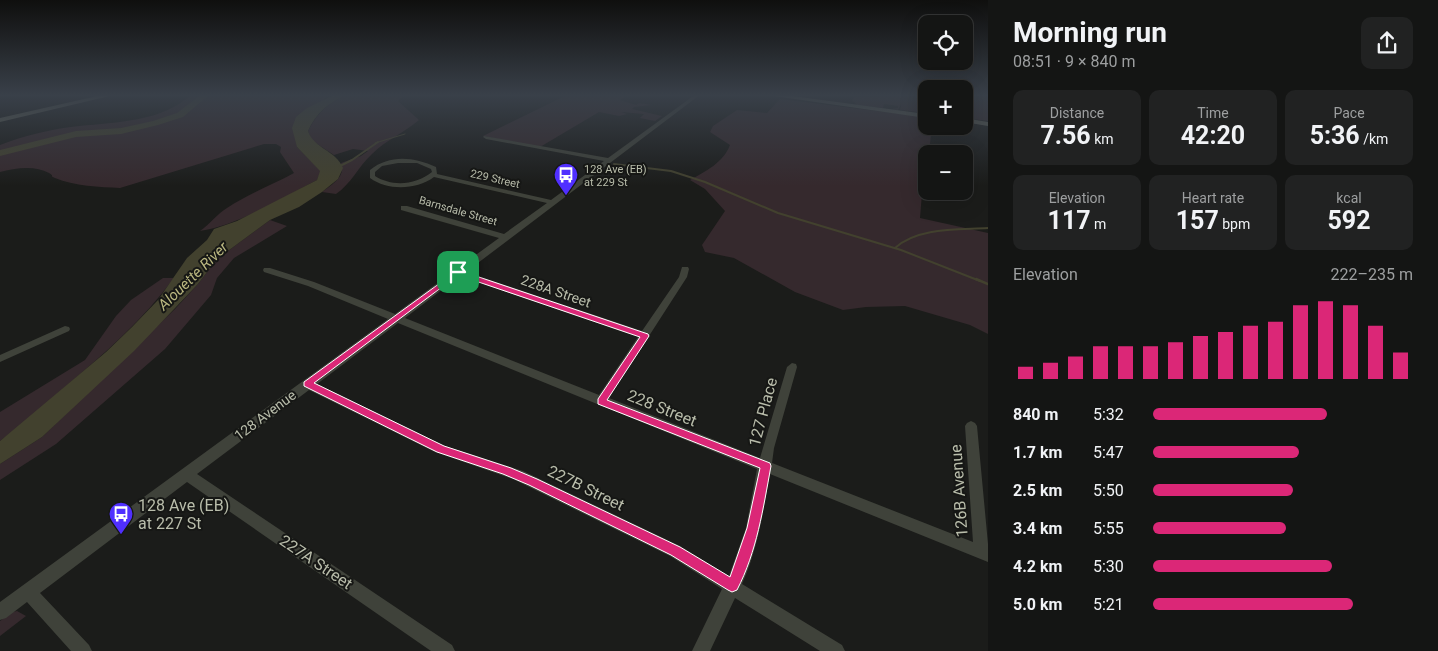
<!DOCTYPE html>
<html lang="en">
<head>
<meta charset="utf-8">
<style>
  body { margin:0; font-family:Roboto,sans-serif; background:#212222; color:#f1f3f6; height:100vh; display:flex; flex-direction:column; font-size:19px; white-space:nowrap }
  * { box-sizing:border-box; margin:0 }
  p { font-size:16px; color:#9d9fa0 }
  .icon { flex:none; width:28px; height:28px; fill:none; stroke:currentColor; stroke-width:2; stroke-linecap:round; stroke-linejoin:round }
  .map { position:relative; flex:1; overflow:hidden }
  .drawer { display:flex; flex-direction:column; background:#141514; width:450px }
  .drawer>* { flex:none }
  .controls { position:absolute; left:918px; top:15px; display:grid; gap:10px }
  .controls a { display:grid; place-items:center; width:55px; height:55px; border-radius:10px; background:#141514; box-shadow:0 5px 20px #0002,0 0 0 1px #333434; font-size:25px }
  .pin { position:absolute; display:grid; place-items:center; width:42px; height:42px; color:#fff; margin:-21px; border-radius:10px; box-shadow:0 2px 8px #0006 }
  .round { display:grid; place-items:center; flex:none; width:52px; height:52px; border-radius:10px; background:#212222 }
  .overview { display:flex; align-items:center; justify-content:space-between; height:85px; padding:0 25px }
  h1 { font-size:28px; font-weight:700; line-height:38px }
  .stats { display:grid; grid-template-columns:repeat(3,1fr); gap:8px; height:85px; padding:5px 25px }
  .stats div { display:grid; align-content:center; border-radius:10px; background:#212222; text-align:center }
  .stats b { font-size:25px; font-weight:700 }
  .stats small { font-size:14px; font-weight:400 }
  .stats p { font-size:14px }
  .chart { height:140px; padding:10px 25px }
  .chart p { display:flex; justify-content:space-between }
  .chart svg { width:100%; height:90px; margin-top:5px; stroke:#db2777; stroke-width:6 }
  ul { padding:0 25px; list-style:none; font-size:16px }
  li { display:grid; grid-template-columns:80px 60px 1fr; align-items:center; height:38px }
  li i { height:12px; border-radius:6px; background:#db2777 }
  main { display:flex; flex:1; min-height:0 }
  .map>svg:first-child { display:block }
  .green { fill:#35292d }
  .water { fill:#42412e }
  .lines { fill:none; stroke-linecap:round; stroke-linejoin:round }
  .stream-far2 { stroke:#42412e; stroke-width:1 }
  .stream-far1 { stroke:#42412e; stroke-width:2 }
  .stream { stroke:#42412e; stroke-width:2.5 }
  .river { fill:#42412e; fill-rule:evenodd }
  .minor { fill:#3f423a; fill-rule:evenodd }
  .major { fill:#5e6156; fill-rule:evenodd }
  .route { fill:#db2777; stroke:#fff; fill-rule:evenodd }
  .labels { text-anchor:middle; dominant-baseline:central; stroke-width:4; stroke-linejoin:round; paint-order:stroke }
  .far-poi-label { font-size:11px; fill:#b9bdab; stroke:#161715; text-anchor:start }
  .far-street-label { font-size:11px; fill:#b9bdab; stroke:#161715 }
  .street-label { font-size:14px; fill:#b9bdab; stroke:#161715 }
  .water-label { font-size:15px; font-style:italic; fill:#bab780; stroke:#161715 }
  .near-street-label { font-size:16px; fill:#b9bdab; stroke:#161715 }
  .near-poi-label { font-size:16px; fill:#b9bdab; stroke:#161715; text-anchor:start }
</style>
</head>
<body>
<main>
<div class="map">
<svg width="988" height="651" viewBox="0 0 988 651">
  <rect width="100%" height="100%" fill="#1b1c1a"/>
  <!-- green -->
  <path class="green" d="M192 94H336L325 98 297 147 321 171 317 180C283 198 237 226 200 231 210 224 218 213 227 208 248 194 272 185 294 173L280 152 281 147 276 144H264L120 188C100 187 74 186 55 178 48 175 56 177 49 173 35 165 15 168 0 172V145C25 135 52 129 79 126 117 122 162 122 192 94Z
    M348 94H406L398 101 419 120C404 133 386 140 372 154 358 167 351 184 336 194L322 192C332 184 346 177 341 163L361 156 368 151 353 149 334 155 311 140 308 131C317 113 329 102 348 94Z
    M569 94H630L620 100 636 105 639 103 652 105 634 107 632 109 662 116 655 121 640 118 644 114 621 112 627 114 619 116 599 112 540 147 483 136Z
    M872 94H926V113L900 110 901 104 898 110 892 109 898 108V106L884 104 883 108 857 105 852 100 854 97H878V95Z
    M964 94H988V121L964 118Z
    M780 99 926 117V126H932L930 144 925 157 920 218 988 233V334L970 325 905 306 866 307 843 310 795 292 734 258 705 252 702 245 725 211 705 189 690 180C706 171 723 163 730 145L710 132 713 126 737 110 767 113Z
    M270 220 287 226 234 258 217 278 211 295 165 349 56 444 0 480V464L42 437 175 309 198 284 217 259Z
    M163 278H174C143 320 105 353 65 387 44 405 23 424 0 441V412L85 360 116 316 131 300Z
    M17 611 26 616 0 636V621L12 612Z"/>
  <!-- water -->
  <path class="water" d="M336 94H348C329 102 316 113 308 131 314 149 336 150 343 168L338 179 322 192 299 207 270 220 217 259 198 284 134 351 42 437 0 464V441L106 352 132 327 158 300 187 258 207 240 214 229 237 221 317 180 320 171 297 147 292 128 296 117 307 108Z"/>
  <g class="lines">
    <!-- stream-far2 -->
    <path class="stream-far2" d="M375 143 405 134"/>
    <!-- stream-far1 -->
    <path class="stream-far1" d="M614 164 671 171 705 182 778 213 901 250 980 281
      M340 166 352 160 378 142
      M591 166 595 167
      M895 248C918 227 959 230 988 228"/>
    <!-- stream -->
    <path class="stream" d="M976 279 988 284"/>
    <!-- river -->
    <path class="river" d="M202 94H210L183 117 158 125 121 134 76 137 0 156V150L76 131 121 128 153 121 177 113Z"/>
    <!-- minor -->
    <path class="minor" d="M696 94H701L466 272 642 331 679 277 682 267H688L689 269 687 277 609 398 760 458 787 367 792 363 796 364 797 367 774 448 772 463 973 542 965 426 967 423 971 421 975 423 977 426 988 544V562L770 474C763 511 758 549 742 584L842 645 845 651H820L735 598 710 651H692L722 589 670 556 513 479 435 452 309 390 197 474 452 645 455 651H431L187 482 40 593 89 645 92 651H71L27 602 6 618 0 620V602L388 319 308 286 264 272 263 270 264 268H270L314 282 395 314 499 238 401 210V206H407L504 234 547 203 434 177C416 190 388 191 370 178V170C390 154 414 157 436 167L437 174 551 200 604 161 486 139 483 137 484 136 608 158ZM398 163H417L431 169 432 172C416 185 392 187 375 176V172L382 166ZM460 276 638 337 599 395 405 318ZM398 323 757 469 746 528 729 576 680 546 523 471 445 446 317 384Z
      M65 326 69 327 70 329 69 331 0 362V355Z"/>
    <!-- major -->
    <path class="major" d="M106 94H118L0 122V118Z
      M760 94H778L926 114V118Z
      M964 118 988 122V126L964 122Z"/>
  </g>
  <!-- sky -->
  <linearGradient id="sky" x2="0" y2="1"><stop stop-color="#0f0f0e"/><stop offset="0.51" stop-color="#394049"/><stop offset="1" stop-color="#394049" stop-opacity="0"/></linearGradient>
  <rect width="988" height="186" fill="url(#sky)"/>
  <!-- route -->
  <path class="route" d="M458 270 648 334 649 336 607 400 770 463 771 466C763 509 757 551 737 590L732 592 728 590 671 555 529 485 503 474 437 452 304 386V382ZM458 275 640 337 598 399V404L760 468 747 528 730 577 680 547 537 479 511 468 444 446 314 383Z"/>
  <!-- icons -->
  <defs>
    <symbol id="bus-pin" viewBox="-11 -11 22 30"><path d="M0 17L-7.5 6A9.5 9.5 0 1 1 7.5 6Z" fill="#502fff" stroke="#161715"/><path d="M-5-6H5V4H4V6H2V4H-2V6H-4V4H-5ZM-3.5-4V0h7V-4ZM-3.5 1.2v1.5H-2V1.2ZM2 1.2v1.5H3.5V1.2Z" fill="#fff"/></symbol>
  </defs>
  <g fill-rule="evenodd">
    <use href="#bus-pin" x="552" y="161" width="28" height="38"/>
    <use href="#bus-pin" x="107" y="500" width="28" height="38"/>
  </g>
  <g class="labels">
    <!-- far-poi labels -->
    <g class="far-poi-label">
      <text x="584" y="169">128 Ave (EB)<tspan x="584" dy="13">at 229 St</tspan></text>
    </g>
    <!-- far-street labels -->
    <g class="far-street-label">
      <text transform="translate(495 179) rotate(13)">229 Street</text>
      <text transform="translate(458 211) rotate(16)">Barnsdale Street</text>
    </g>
    <!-- street labels -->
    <g class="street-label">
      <text transform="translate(556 291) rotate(19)">228A Street</text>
      <text transform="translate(265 415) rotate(-37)">128 Avenue</text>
    </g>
    <!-- water labels -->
    <g class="water-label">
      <text transform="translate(193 276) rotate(-44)">Alouette River</text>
    </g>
    <!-- near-street labels -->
    <g class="near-street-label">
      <text transform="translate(662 408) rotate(22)">228 Street</text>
      <text transform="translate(763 412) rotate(-75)">127 Place</text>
      <text transform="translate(586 488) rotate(26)">227B Street</text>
      <text transform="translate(959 491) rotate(-94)">126B Avenue</text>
      <text transform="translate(316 562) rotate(34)">227A Street</text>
    </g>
    <!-- near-poi labels -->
    <g class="near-poi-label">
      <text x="138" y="505">128 Ave (EB)<tspan x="138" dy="18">at 227 St</tspan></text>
    </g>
  </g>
</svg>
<div class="controls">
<a><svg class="icon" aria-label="locate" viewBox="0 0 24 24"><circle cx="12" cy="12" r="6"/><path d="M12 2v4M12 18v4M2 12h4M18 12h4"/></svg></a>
<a>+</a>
<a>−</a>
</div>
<div class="pin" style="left:458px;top:272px;background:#1e9e55"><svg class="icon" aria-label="arrive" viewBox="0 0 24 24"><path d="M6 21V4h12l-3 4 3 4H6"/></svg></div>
</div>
<section class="drawer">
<div class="overview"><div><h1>Morning run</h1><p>08:51 · 9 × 840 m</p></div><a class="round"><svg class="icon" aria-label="share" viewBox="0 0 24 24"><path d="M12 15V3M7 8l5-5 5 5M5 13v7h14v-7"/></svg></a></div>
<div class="stats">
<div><p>Distance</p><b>7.56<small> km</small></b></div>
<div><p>Time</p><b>42:20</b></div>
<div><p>Pace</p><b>5:36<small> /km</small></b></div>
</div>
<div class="stats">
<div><p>Elevation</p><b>117<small> m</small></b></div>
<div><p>Heart rate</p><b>157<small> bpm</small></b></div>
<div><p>kcal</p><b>592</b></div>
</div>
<div class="chart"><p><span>Elevation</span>222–235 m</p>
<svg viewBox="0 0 160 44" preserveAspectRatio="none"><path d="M5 44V38M15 44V36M25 44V33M35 44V28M45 44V28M55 44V28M65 44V26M75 44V23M85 44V21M95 44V18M105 44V16M115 44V8M125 44V6M135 44V8M145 44V18M155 44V31"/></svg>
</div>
<ul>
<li><b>840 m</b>5:32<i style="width:67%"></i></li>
<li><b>1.7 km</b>5:47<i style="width:56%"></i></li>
<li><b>2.5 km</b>5:50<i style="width:54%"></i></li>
<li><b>3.4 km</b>5:55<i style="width:51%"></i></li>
<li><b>4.2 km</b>5:30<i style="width:69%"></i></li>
<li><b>5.0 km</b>5:21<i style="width:77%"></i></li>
</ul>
</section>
</main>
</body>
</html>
